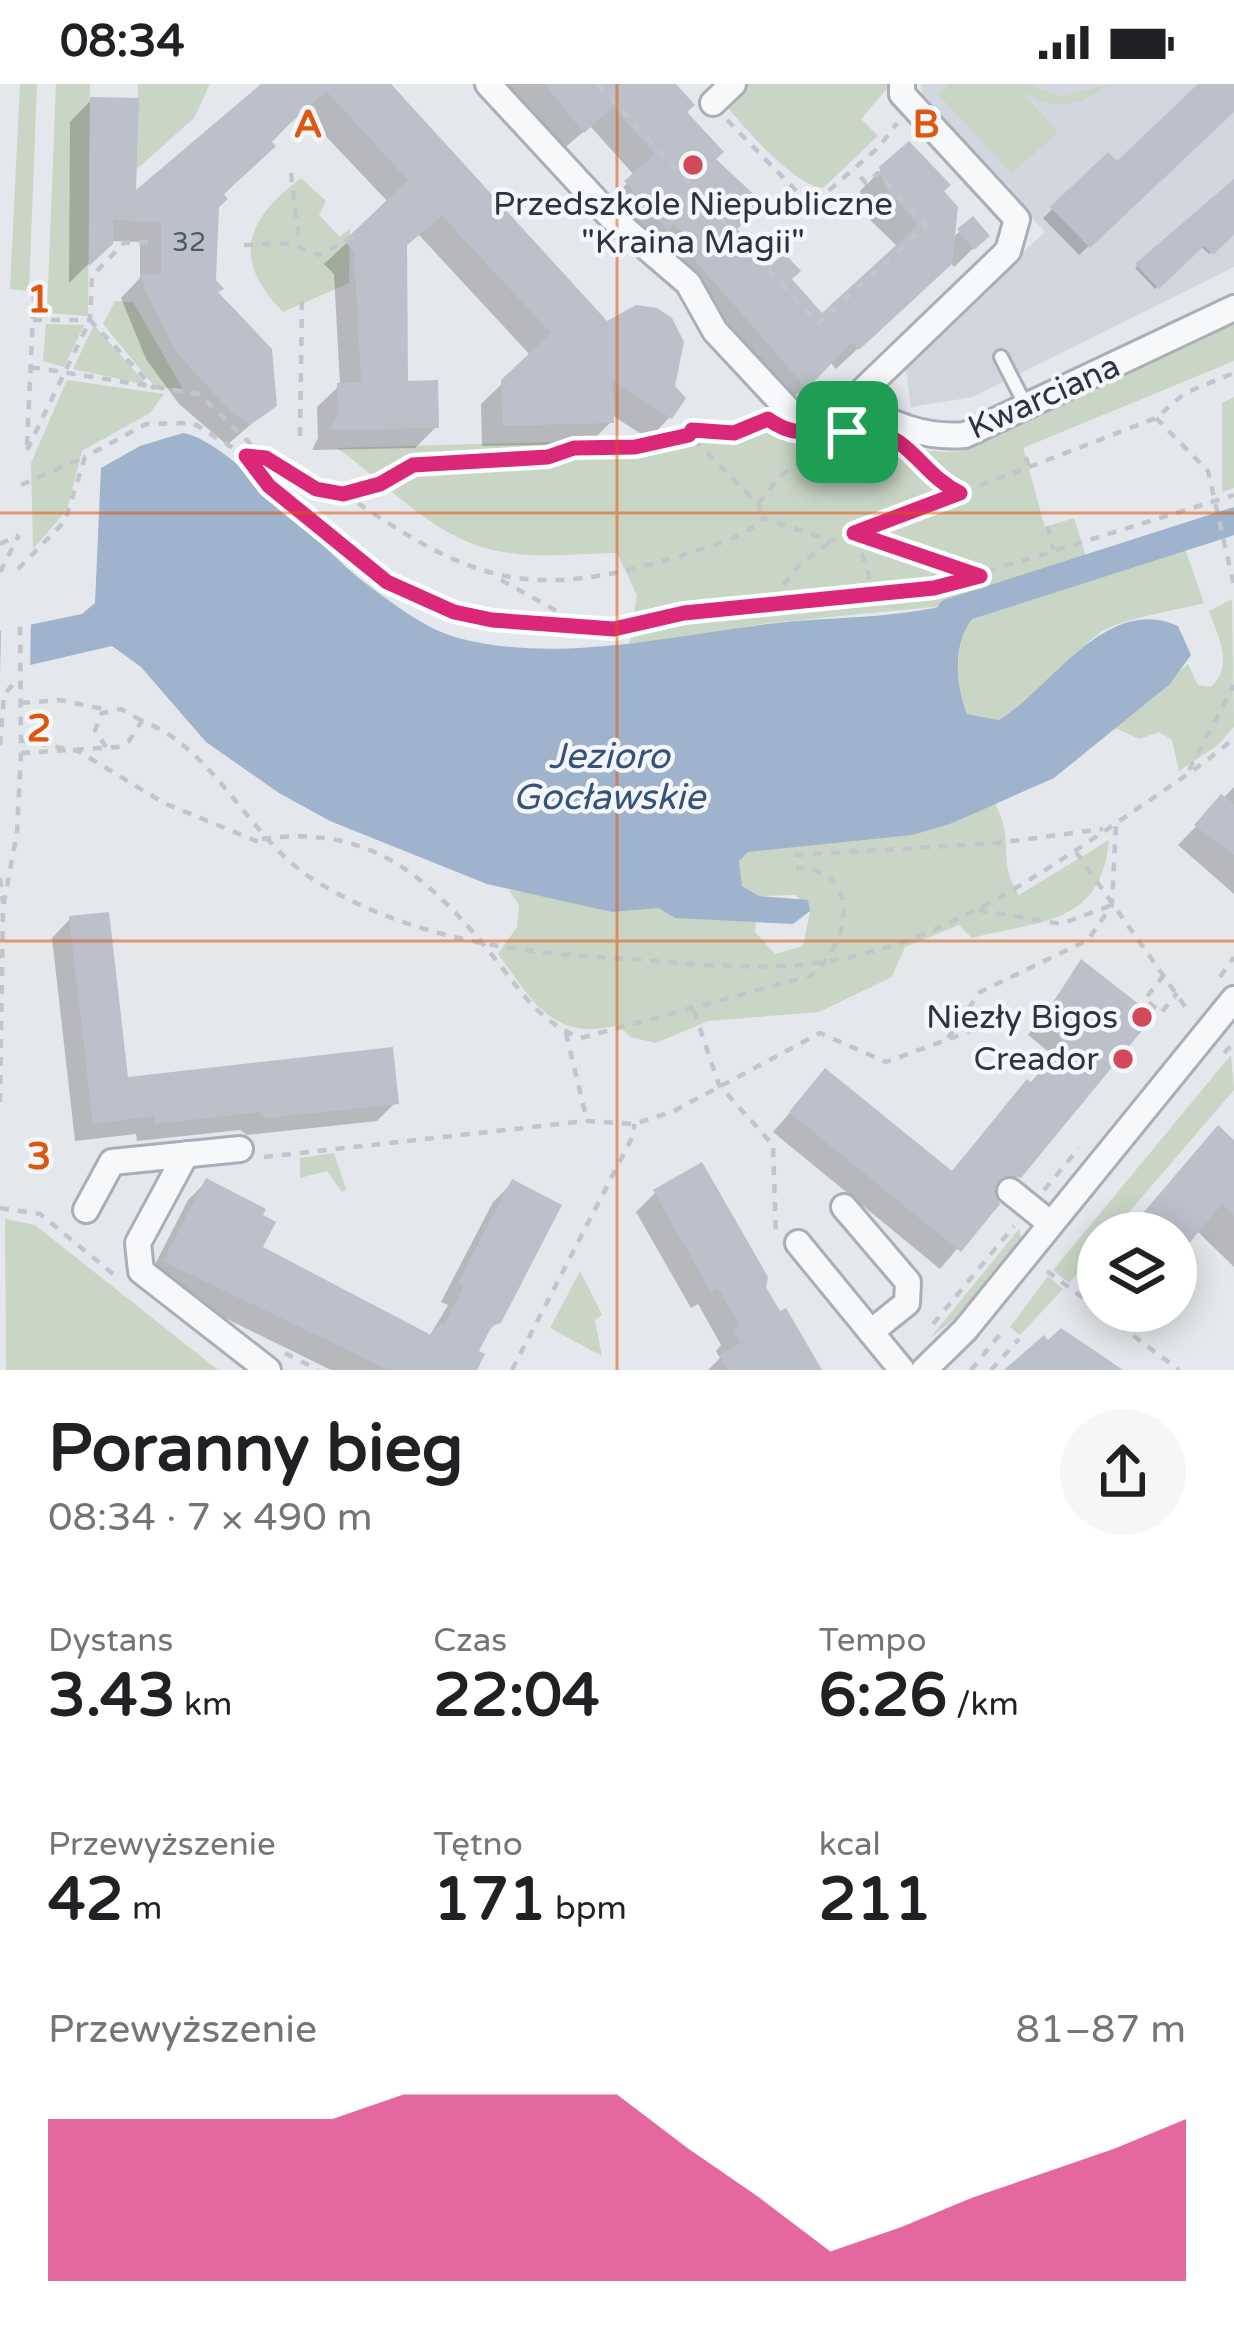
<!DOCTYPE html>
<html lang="pl">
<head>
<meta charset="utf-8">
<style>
  body { margin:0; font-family:"Varela Round",sans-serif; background:#f6f6f6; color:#202124; height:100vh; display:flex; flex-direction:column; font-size:45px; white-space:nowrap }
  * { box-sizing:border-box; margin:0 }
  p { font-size:39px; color:#757577 }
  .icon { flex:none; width:66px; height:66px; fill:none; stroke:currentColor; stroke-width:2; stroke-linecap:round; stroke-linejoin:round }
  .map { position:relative; height:1286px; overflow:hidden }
  .panel { display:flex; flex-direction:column; background:#fff; flex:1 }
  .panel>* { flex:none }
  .tools { position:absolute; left:1077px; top:1128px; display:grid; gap:24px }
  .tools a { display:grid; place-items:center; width:120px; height:120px; border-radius:50%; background:#fff; box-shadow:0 6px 30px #0003; font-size:60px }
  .pin { position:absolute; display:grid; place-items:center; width:102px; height:102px; color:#fff; margin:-51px; border-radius:24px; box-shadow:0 6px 18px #0006 }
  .round { display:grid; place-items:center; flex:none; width:126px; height:126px; border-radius:63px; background:#f6f6f6 }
  .overview { display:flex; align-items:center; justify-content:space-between; height:204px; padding:0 48px }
  h1 { font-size:66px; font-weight:700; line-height:90px }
  .figures { display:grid; grid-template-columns:repeat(3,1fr); gap:18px; height:204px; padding:12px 48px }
  .figures div { display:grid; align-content:center }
  .figures b { font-size:60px; font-weight:700 }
  .figures small { font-size:33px; font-weight:400 }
  .figures p { font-size:33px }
  .chart { height:336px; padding:24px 48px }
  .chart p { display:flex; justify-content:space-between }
  .chart svg { width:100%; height:216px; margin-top:12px; fill:#db2777; opacity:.7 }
  .status { display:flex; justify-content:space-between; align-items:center; height:84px; padding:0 60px; background:#fff; direction:ltr }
  .status svg { height:33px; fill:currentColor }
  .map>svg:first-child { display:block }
  .built { fill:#d2d6de }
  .green { fill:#c9d6c5 }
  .water { fill:#9fb4cc }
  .pier { fill:#e4e7ec }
  .shadow { fill:#0003 }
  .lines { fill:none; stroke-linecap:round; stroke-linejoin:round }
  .canal { stroke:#9fb4cc; stroke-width:27 }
  .building { fill:#bbc0ca }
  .service-casing { stroke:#a9aeb7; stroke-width:18 }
  .minor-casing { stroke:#a9aeb7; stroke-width:30 }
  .path { stroke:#c2c5cb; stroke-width:4.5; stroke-dasharray:9 9; stroke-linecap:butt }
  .service { stroke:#f7f8fa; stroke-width:12 }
  .minor { stroke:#f7f8fa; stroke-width:24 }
  .route-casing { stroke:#fff; stroke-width:24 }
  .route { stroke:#db2777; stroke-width:15 }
  .grid { fill:none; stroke:#df570f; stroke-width:3; stroke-opacity:0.55 }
  .poi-dot { fill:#d1495b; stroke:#f4f6f9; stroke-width:4.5 }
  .labels { text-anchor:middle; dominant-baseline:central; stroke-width:9; stroke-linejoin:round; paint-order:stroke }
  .number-label { font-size:27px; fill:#4f5766 }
  .poi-label { font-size:33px; fill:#2b3445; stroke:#f4f6f9; text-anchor:end }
  .street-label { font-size:33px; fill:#2b3445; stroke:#f4f6f9 }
  .water-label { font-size:36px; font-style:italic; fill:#34527a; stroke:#f4f6f9 }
  .grid-label { font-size:39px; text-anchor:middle; font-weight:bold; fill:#df570f; stroke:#f4f6f9; stroke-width:9; stroke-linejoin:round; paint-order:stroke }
</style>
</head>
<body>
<div class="status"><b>08:34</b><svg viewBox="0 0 49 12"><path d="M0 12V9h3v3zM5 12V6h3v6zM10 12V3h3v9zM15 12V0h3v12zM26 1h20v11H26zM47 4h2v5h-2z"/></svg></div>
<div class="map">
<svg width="1234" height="1286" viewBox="0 0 1234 1286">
  <rect width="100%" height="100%" fill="#e4e7ec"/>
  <!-- built -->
  <path class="built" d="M920 0H1234V183L973 313 911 323 905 277 1045 148 925 16Z"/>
  <!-- green -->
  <path class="green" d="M20 0H37L29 207 10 205Z
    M56 0H90L88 232 47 229Z
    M138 0H210L194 34 137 85Z
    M746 0H891L861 35 878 52 823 104C795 102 743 43 725 20Z
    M949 0H1028L1061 13 1108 0C1080 25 1052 27 1021 7L1058 48 1012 90 938 10Z
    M301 94 326 117 319 131 340 153 350 144 349 199 283 228C231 175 245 136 301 94Z
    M115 217 133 218 183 305 155 303 103 240Z
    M1234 235V277L1023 364 1045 443 1074 434 1087 476 953 521 769 539 629 562 637 511 617 469C571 470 520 477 476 461 423 442 382 396 337 364L727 353 768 338C798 369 832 345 869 350 907 355 912 371 961 367Z
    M46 240 84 241 64 283 43 277Z
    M94 241 147 301 73 285Z
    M67 296 164 310 150 329 82 367 67 426 33 465 31 379Z
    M1234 313V404L1222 408V319Z
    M1184 462 1204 519C1179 526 1115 535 1097 551 1064 578 1036 614 999 636L967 630C954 598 954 557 975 529Z
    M1232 515 1234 643 1218 661 1179 687 1172 656 1159 648 1139 655 1113 643 1188 580 1198 601 1211 603C1234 581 1219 555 1209 527Z
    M995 719C1016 761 996 776 1019 811L1109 756C1101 841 1042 836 972 854L959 841 905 863 892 893 819 928 708 937 656 959 630 953 619 941C553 958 534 919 498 870L517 843 519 821 509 806 658 824 675 834 756 837 755 848 775 870 803 862 810 827 796 811 759 812 742 802 739 776 748 768 950 740Z
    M1231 971 1234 1006 1111 1149H1098V1165L1069 1199 1053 1186Z
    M334 1069 346 1105 342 1108 327 1087 300 1094V1074Z
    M5 1135 35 1141 218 1286H6Z
    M1019 1145 1022 1156 963 1228 930 1254Z
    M580 1187 602 1231 595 1236 602 1272 550 1244Z
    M1048 1192 1063 1205 1020 1251 1010 1243Z"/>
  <!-- water -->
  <path class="water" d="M183 349C231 357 318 463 364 498 392 519 425 545 458 554 555 580 670 552 767 540 837 531 918 537 983 509L987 521C952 544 953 594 967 630L999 636C1050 606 1106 509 1178 542L1191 571 1170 600 1054 694 950 740 912 751 748 768 739 777 742 802 759 812 808 816 810 827 793 840 675 834 658 824 612 828 487 800 330 737 279 709 206 658 141 583 112 562 0 588V547L82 530 95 519 101 384 140 362Z"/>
  <!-- pier -->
  <path class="pier" d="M31 535 30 588 0 594 1 541Z"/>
  <!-- shadow -->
  <path class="shadow" d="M261 0H382L670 333 649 355 610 330 611 338 589 360 482 362 481 320 531 272 419 151 404 163 405 300 436 343 415 364 312 366 318 354 317 323 340 301 334 190 324 180 389 119 302 27 220 111 216 122 215 209 274 320 227 361 179 320 146 275 121 214 140 194V158L112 157 69 199 70 38 91 16 133 112Z
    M494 0H672L712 75 733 146 821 233 898 163 868 134 860 107 881 86 940 108 952 154 973 136 986 152 954 183 950 178 836 285 829 277 784 324 605 120 635 92 590 42 561 67Z
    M1202 0H1234V25L1079 171 1043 134 1108 72 1116 81Z
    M1234 99V147L1209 170 1200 162 1155 205 1135 184Z
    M1234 703V810L1178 761Z
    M70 835 125 996 396 1018 377 1037 247 1051 240 1046 137 1057 136 1050 75 1057 52 854Z
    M1082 879 1150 933 1018 1092 999 1112 992 1109 996 1119 940 1185 773 1048 825 988 950 1089 1048 979 1043 975 1049 968 1028 951Z
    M1218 1045 1234 1060V1183L1196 1146 1176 1170V1149H1126Z
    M701 1082 763 1203 809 1286H708L720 1274 716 1267 721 1261 698 1220 691 1224 636 1128 655 1109Z
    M207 1097 259 1165 429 1253 448 1221 441 1218 493 1118 512 1099 498 1237 482 1253 473 1286H331L147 1196 188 1116Z
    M1098 1182V1210L1084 1199Z"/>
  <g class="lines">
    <!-- canal -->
    <path class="canal" d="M950 528 1234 437"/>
  </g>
  <!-- building -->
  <path class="building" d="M261 0H391L607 237 636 221 657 224 672 234 684 258 675 302 686 314 672 335 613 297 614 339 503 342 501 296 551 249 442 132 407 161 408 297 438 296 439 344 330 346 338 330 337 299 361 298 354 168 344 157 408 96 326 7 271 57 276 62 224 110 228 115 219 123 216 196 224 205 218 208 272 265 277 322 250 341 231 328 176 268 145 206 140 190 161 191V138L113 136V160L89 182 90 13 139 14 136 106Z
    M544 0H676L695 21 687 28 724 68 716 75 764 120 737 145 770 182 784 169 801 187 792 195 822 229 918 141 893 112 889 116 879 83 909 57 951 101 944 107 958 123 952 180 859 266 852 258 807 305 694 175 701 168 674 140 668 147 624 97 655 70 613 23 584 49Z
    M1198 0H1234V28L1090 164 1050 123 1108 68 1117 77Z
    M1234 95V151L1213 171 1204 162 1159 205 1135 180Z
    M973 132 990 152 974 166 957 145Z
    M1221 710 1234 720V771L1194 741Z
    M109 828 128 993 393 963 399 1020 267 1034 260 1028 155 1040 154 1032 93 1040 69 832Z
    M1081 875 1154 932 1021 1094 1011 1091 998 1096 994 1106 1000 1120 961 1168 789 1028 825 984 952 1087 1027 995 1032 999 1065 959 1060 955 1066 947 1045 931Z
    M1218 1041 1234 1056V1132L1222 1120 1176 1175V1149H1126Z
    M702 1078 768 1193 766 1203 780 1227 786 1224 822 1286H728L719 1271 741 1259 733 1246 740 1242 718 1204 711 1208 653 1106Z
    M206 1094 266 1125 263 1131 276 1138 263 1163 431 1251 440 1239 444 1241 464 1202 458 1199 512 1095 562 1121 501 1239 492 1242 479 1267 485 1270 477 1286H388L163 1177Z
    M1061 1244 1123 1286H1004L1044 1251 1048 1256Z"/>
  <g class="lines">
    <defs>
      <path id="service" d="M1001 273 1027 324"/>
      <path id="minor" d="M488 0 611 133 688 199 715 247 796 334 850 319 1008 167 1017 135 902 10V0
        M713 19 733 0
        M850 319C889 338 921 355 965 351L1234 224
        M186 1070 138 1159 141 1187 268 1286
        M1010 1107 1051 1140
        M844 1123 908 1198 907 1219 872 1247
        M86 1126 112 1078 240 1065
        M798 1159 902 1286
        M924 1286 965 1246 1234 915"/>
    </defs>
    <!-- service casing -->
    <use href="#service" class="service-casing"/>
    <!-- minor casing -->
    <use href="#minor" class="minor-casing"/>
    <!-- path -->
    <path class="path" d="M598 0 818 240 926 142 878 89 866 99 854 86
      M727 36 811 122 879 63 897 39
      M291 89 300 164 319 171 359 150
      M244 161 298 159
      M33 236H90L92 192 124 159 150 158
      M31 283 199 310 265 374
      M1156 334 1208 387 1234 502
      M692 346 734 349 764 337
      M300 352 302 214
      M27 361 34 209
      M27 366 90 236 155 305
      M916 371 926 389 960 409
      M246 372 265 374 316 405 343 409 385 398 414 381 548 373 574 364 635 363 689 351 758 420 763 434
      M1029 383 1156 334 1185 309 1234 289
      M21 401 82 374
      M343 409C471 497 525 519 680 472 705 464 746 454 763 434L832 457 1029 383 1023 364
      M758 420 780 392 849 345
      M1048 442 1053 466
      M855 451 980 492
      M856 452 875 510
      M0 460 19 451
      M18 485 65 437 85 373 146 340 193 339 246 372 270 402 400 505 454 528 492 536 614 545 770 517 934 504 1234 411
      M0 488 19 451
      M501 496 580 540
      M772 515 801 479 832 457
      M21 619 60 616 108 626
      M20 656 78 667 164 719 266 761
      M0 661 4 611 18 594
      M106 663 95 646 102 629 121 625 142 637
      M21 669 118 663 129 657 142 637C215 664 249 755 314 796 404 852 508 868 611 874 682 878 759 889 830 877 941 859 1040 791 1131 729 1165 705 1203 682 1234 654
      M1189 686 1234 601
      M262 755C375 739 434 798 500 881 525 913 542 939 581 954L810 892C850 862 864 783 796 784
      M1076 768 1189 928
      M795 771 998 759 1103 745
      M0 794 3 819
      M979 826 1061 840 1112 821
      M1164 891 1145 915 1161 929 1177 909
      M1220 893 1234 873
      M694 927 719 1001 773 1061 776 1153
      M566 949 587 1037
      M948 954 980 908 1088 856 1112 821 1116 739
      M1224 969 1234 959
      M0 1018 3 824 17 748 21 669 20 535
      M264 1073 587 1037 634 1040 674 1027 820 949 886 978 990 940
      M1044 1106 1079 1064
      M0 1124 40 1130 118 1194
      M1047 1187 1179 1286
      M933 1240 1014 1142
      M285 1269 318 1286
      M512 1286 634 1050V1040
      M971 1286 1005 1244
      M991 1286 1019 1255"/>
    <!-- service -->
    <use href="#service" class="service"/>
    <!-- minor -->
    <use href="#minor" class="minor"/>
  </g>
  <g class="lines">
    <defs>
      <path id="route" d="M768 335C803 361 830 340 868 346 911 352 923 392 960 409L854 449 980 492 934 504 684 529 614 545 492 536 454 528 387 498 269 402 246 372 266 374 316 405 343 410 380 400 413 381 548 373 574 364 635 363 689 351 692 346 734 349Z"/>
    </defs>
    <!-- route casing -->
    <use href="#route" class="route-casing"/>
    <!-- route -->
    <use href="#route" class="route"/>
  </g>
  <!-- grid -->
  <path class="grid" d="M617 0V1286M0 429H1234M0 857H1234"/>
  <!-- markers -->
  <g class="poi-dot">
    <circle cx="693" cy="81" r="12"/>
    <circle cx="1142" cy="933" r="12"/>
    <circle cx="1123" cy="975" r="12"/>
  </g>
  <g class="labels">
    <!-- number labels -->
    <g class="number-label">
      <text x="189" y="158">32</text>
    </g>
    <!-- poi labels -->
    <g class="poi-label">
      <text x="693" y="120" text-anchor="middle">Przedszkole Niepubliczne<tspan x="693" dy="38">"Kraina Magii"</tspan></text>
      <text x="1118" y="933">Niezły Bigos</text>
      <text x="1099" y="975">Creador</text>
    </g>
    <!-- street labels -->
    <g class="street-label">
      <text transform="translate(1044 313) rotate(-24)">Kwarciana</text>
    </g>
    <!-- water labels -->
    <g class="water-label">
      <text x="609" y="672">Jezioro<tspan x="609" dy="41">Gocławskie</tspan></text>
    </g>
  </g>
  <g class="grid-label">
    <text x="308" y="53">A</text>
    <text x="926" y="53">B</text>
    <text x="39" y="228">1</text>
    <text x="39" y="657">2</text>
    <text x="39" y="1085">3</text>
  </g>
</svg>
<div class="tools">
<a><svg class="icon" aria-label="layers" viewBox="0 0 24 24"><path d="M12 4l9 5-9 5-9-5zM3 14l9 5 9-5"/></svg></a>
</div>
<div class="pin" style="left:847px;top:348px;background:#1e9e55"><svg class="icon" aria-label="arrive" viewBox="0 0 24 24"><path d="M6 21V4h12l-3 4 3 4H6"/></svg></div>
</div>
<section class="panel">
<div class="overview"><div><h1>Poranny bieg</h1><p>08:34 · 7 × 490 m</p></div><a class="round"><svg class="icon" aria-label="share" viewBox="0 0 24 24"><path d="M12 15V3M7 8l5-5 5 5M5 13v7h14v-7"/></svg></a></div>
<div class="figures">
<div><p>Dystans</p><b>3.43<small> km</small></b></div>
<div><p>Czas</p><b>22:04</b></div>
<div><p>Tempo</p><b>6:26<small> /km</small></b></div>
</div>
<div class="figures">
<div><p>Przewyższenie</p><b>42<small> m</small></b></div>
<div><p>Tętno</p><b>171<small> bpm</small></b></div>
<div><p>kcal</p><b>211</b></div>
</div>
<div class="chart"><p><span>Przewyższenie</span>81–87 m</p>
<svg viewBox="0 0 160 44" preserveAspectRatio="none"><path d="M0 44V11L10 11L20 11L30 11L40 11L50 6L60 6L70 6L80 6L90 17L100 27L110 38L120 33L130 27L140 22L150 17L160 11V44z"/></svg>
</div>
</section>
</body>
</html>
